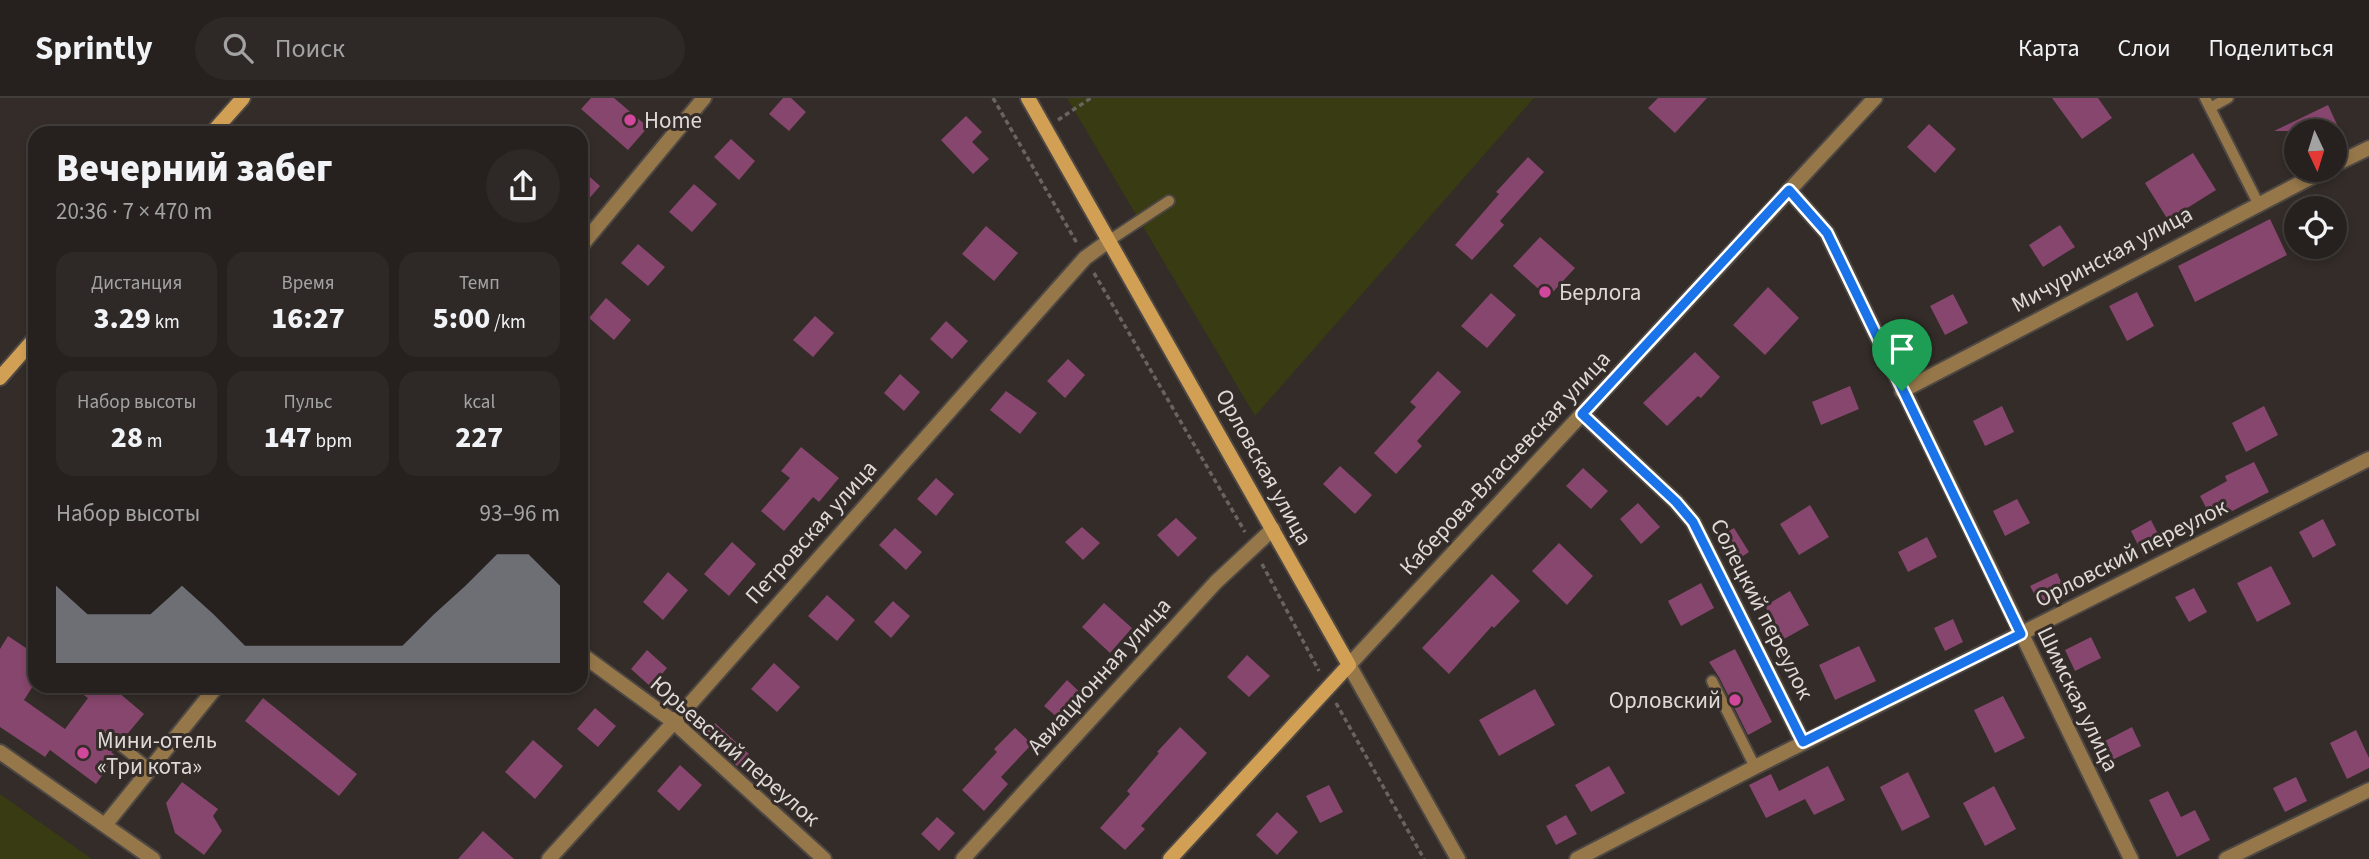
<!DOCTYPE html>
<html lang="ru">
<head>
<meta charset="utf-8">
<style>
  body { margin:0; font-family:"Source Sans 3",sans-serif; background:#2e2927; color:#f1f3f6; height:100vh; display:flex; flex-direction:column; font-size:26px; white-space:nowrap }
  * { box-sizing:border-box; margin:0 }
  p { font-size:23px; color:#a4a3a4 }
  .icon { flex:none; width:38px; height:38px; fill:none; stroke:currentColor; stroke-width:2; stroke-linecap:round; stroke-linejoin:round }
  .map { position:relative; flex:1; overflow:hidden }
  .side { position:absolute; left:28px; top:28px; width:560px; height:567px; display:flex; flex-direction:column; background:#26211e; border-radius:21px; box-shadow:0 4px 10px #0003,0 0 0 2px #423e3c }
  .side>* { flex:none }
  .needle { width:46px; rotate:176deg }
  .tools { position:absolute; left:2284px; top:21px; display:grid; gap:14px }
  .tools a { display:grid; place-items:center; width:63px; height:63px; border-radius:50%; background:#26211e; box-shadow:0 4px 10px #0003,0 0 0 2px #423e3c; font-size:35px }
  .pin { position:absolute; display:grid; place-items:center; width:60px; height:60px; color:#fff; margin:-72px -30px; border-radius:50% 50% 50% 0; rotate:-45deg; box-shadow:0 0 7px #0007 }
  .pin .icon { rotate:45deg }
  .round { display:grid; place-items:center; flex:none; width:74px; height:74px; border-radius:37px; background:#2e2927 }
  .headline { display:flex; align-items:center; justify-content:space-between; height:119px; padding:0 28px }
  h1 { font-size:38px; font-weight:800; line-height:52px }
  .metrics { display:grid; grid-template-columns:repeat(3,1fr); gap:10px; height:119px; padding:7px 28px }
  .metrics div { display:grid; align-content:center; border-radius:18px; background:#2e2927; text-align:center }
  .metrics b { font-size:30px; font-weight:800 }
  .metrics small { font-size:19px; font-weight:400 }
  .metrics p { font-size:19px }
  .chart { height:196px; padding:14px 28px }
  .chart p { display:flex; justify-content:space-between }
  .chart svg { width:100%; height:126px; margin-top:7px; fill:#8c9099; opacity:.7 }
  header { display:flex; align-items:center; gap:42px; box-sizing:border-box; height:98px; padding:0 35px; background:#26211e; border-bottom:2px solid #423e3c }
  header strong { font-size:33px }
  nav { display:flex; gap:38px; margin-inline-start:auto; font-size:24px }
  .search { width:490px; height:63px; background:#2e2927; display:flex; align-items:center; gap:18px; box-sizing:border-box; padding:0 24px; border-radius:38px; color:#a4a3a4; font-size:26px }
  .map>svg:first-child { display:block }
  .green { fill:#393b13 }
  .building { fill:#87466d }
  .lines { fill:none; stroke-linecap:round; stroke-linejoin:round }
  .service-casing { stroke:#4e4844; stroke-width:14 }
  .minor-casing { stroke:#4e4844; stroke-width:18 }
  .tertiary-casing { stroke:#4e4844; stroke-width:18 }
  .secondary-casing { stroke:#4e4844; stroke-width:18 }
  .path { stroke:#6a6460; stroke-width:3.5; stroke-dasharray:5 3.5; stroke-linecap:butt }
  .service { stroke:#96774a; stroke-width:10 }
  .minor { stroke:#96774a; stroke-width:14 }
  .tertiary { stroke:#96774a; stroke-width:14 }
  .secondary { stroke:#d2a055; stroke-width:14 }
  .route-casing { stroke:#fff; stroke-width:14 }
  .route { stroke:#1a73e8; stroke-width:9 }
  .hotel-dot { fill:#d1479c; stroke:#332c28; stroke-width:2.5 }
  .labels { text-anchor:middle; dominant-baseline:central; stroke-width:6; stroke-linejoin:round; paint-order:stroke }
  .poi-label { font-size:23px; fill:#ded9d7; stroke:#332c28; text-anchor:start }
  .street-label { font-size:23px; fill:#ded9d7; stroke:#332c28 }
</style>
</head>
<body>
<header>
<strong>Sprintly</strong>
<div class="search"><svg class="icon" aria-label="search" viewBox="0 0 24 24"><circle cx="10" cy="10" r="6"/><path d="M15 15l6 6"/></svg>Поиск</div>
<nav><a>Карта</a><a>Слои</a><a>Поделиться</a></nav>
</header>
<div class="map">
<svg width="2369" height="761" viewBox="0 0 2369 761">
  <rect width="100%" height="100%" fill="#332c28"/>
  <!-- green -->
  <path class="green" d="M1067 0H1534L1255 318Z
    M0 696 92 761H0Z"/>
  <!-- building -->
  <path class="building" d="M591 0H614L648 29 628 52 581 11Z
    M783 0H791L806 14 789 33 769 16Z
    M1658 0H1707L1675 35 1648 10Z
    M2052 0H2098L2112 20 2082 41Z
    M2328 7 2340 33H2274Z
    M966 18 982 34 972 44 989 61 973 76 941 42Z
    M1929 26 1956 51 1935 75 1907 49Z
    M731 41 755 63 739 82 714 59Z
    M2193 55 2216 92 2168 122 2145 85Z
    M1528 59 1544 74 1500 123 1504 127 1472 162 1455 147 1499 96 1496 94Z
    M581 71 600 88 581 110Z
    M694 86 717 106 692 134 669 114Z
    M2270 121 2287 157 2195 204 2178 168Z
    M2060 127 2075 149 2043 169 2029 147Z
    M986 128 1018 155 994 183 962 156Z
    M1540 139 1575 170 1551 196 1543 195 1513 168Z
    M638 146 665 169 648 188 621 165Z
    M1768 189 1799 220 1765 257 1733 227Z
    M2137 194 2154 228 2127 243 2109 208Z
    M1491 195 1516 217 1487 250 1461 228Z
    M1953 196 1968 225 1945 237 1930 208Z
    M606 200 631 222 614 242 589 220Z
    M815 218 834 235 813 259 793 242Z
    M946 223 968 243 952 261 930 241Z
    M1695 254 1720 279 1701 300 1698 298 1667 328 1643 305Z
    M1068 261 1085 277 1065 300 1047 283Z
    M1438 273 1461 294 1417 343 1422 348 1396 376 1374 355 1416 309 1410 304Z
    M900 276 920 294 904 313 884 295Z
    M1850 288 1859 311 1821 327 1812 304Z
    M1006 293 1037 315 1020 336 990 312Z
    M2002 308 2014 334 1985 348 1973 323Z
    M2264 308 2278 337 2246 354 2232 325Z
    M801 349 839 380 819 404 813 399 784 433 761 413 790 380 781 373Z
    M2254 364 2269 394 2213 423 2200 398 2227 383 2225 378Z
    M1340 368 1372 397 1355 416 1323 386Z
    M1583 370 1608 393 1591 411 1566 388Z
    M936 380 954 396 936 418 917 401Z
    M2017 401 2030 425 2005 438 1993 413Z
    M1638 405 1660 429 1641 446 1620 421Z
    M1810 407 1829 439 1799 457 1780 426Z
    M1176 420 1197 440 1178 459 1157 437Z
    M2323 421 2336 447 2313 460 2299 434Z
    M2151 422 2164 448 2144 459 2131 433Z
    M1082 429 1100 445 1083 462 1065 444Z
    M895 430 922 454 906 472 879 447Z
    M1734 430 1749 454 1731 466 1715 441Z
    M1927 439 1937 459 1908 474 1898 454Z
    M732 444 756 466 729 498 704 476Z
    M1559 445 1593 478 1567 507 1532 473Z
    M2271 468 2291 506 2257 524 2237 485Z
    M668 474 688 492 663 522 643 504Z
    M2057 475 2065 492 2039 505 2030 488Z
    M1492 476 1520 503 1494 530 1492 528 1449 576 1422 550Z
    M1701 485 1714 510 1681 528 1668 503Z
    M2194 490 2207 514 2189 524 2175 499Z
    M1790 493 1809 527 1784 541 1765 508Z
    M827 497 855 522 837 543 808 518Z
    M893 503 910 518 891 540 874 524Z
    M1104 505 1132 530 1110 555 1082 529Z
    M1953 521 1963 544 1945 553 1934 530Z
    M8 538 35 556V585L24 602 65 631 88 600 71 588H111L144 616 124 640 116 635 108 639V646L114 652 111 654 116 658 96 686 50 652 45 659 0 629V551Z
    M2091 539 2101 560 2075 573 2065 552Z
    M1859 548 1876 583 1835 602 1819 567Z
    M1735 551 1772 624 1748 637 1719 579 1709 564Z
    M647 552 667 570 651 589 631 571Z
    M1247 557 1270 578 1249 599 1227 579Z
    M774 565 800 589 777 614 751 591Z
    M1067 582 1086 600 1064 625 1044 608Z
    M1535 591 1555 627 1499 658 1479 622Z
    M2003 598 2025 640 1995 655 1974 612Z
    M263 600 357 676 339 698 245 623Z
    M595 610 616 628 598 649 577 631Z
    M715 625 749 656 737 668 703 637Z
    M1180 629 1207 655 1141 728 1145 731 1125 752 1100 730 1130 696 1127 693 1159 655 1157 654Z
    M2132 629 2141 648 2112 662 2103 644Z
    M1015 630 1032 646 1001 679 1008 686 984 713 962 692 997 654 994 651Z
    M2356 632 2369 660V670L2347 681 2330 645Z
    M533 642 563 668 535 701 505 674Z
    M680 667 702 687 679 713 657 693Z
    M1609 668 1625 695 1591 714 1575 687Z
    M1828 668 1845 702 1814 717 1805 701 1766 720 1749 687 1771 676 1779 693Z
    M1908 674 1930 719 1902 733 1880 689Z
    M2296 679 2307 703 2285 714 2273 690Z
    M182 684 218 711 213 718 222 733 204 757 175 735 166 705Z
    M1329 687 1343 714 1320 725 1306 698Z
    M1994 688 2016 731 1985 748 1963 705Z
    M2168 693 2181 719 2195 712 2210 742 2177 759 2149 702Z
    M1277 714 1298 734 1277 757 1256 737Z
    M1566 717 1577 736 1556 747 1546 728Z
    M937 719 955 735 939 753 921 736Z
    M483 733 514 761H458Z"/>
  <g class="lines">
    <defs>
      <path id="service" d="M2205 0 2258 105
        M2210 10 2228 0
        M1110 142 1169 103
        M1712 583 1755 669
        M115 643 150 671"/>
      <path id="minor" d="M2334 67 2369 50
        M1789 92 1827 135 2131 761
        M581 148 704 0
        M1902 293 2325 72
        M1582 316 1676 404 1693 424 1803 644
        M581 556 674 624 824 761
        M1349 567 1875 0
        M0 654 153 761
        M105 727 217 588
        M549 761 674 624 1085 160 1110 142
        M963 761 1216 484 1273 431
        M1577 761 1755 669 2369 361"/>
      <path id="tertiary" d="M1349 567 1458 761
        M2226 761 2369 692"/>
      <path id="secondary" d="M1028 0 1349 567 1170 761
        M212 35 243 0
        M0 280 35 240"/>
    </defs>
    <!-- service casing -->
    <use href="#service" class="service-casing"/>
    <!-- minor casing -->
    <use href="#minor" class="minor-casing"/>
    <!-- tertiary casing -->
    <use href="#tertiary" class="tertiary-casing"/>
    <!-- secondary casing -->
    <use href="#secondary" class="secondary-casing"/>
    <!-- path -->
    <path class="path" d="M993 0 1078 147
      M1058 22 1091 0
      M1094 175 1245 434
      M1262 466 1319 573
      M1336 605 1424 761"/>
    <!-- service -->
    <use href="#service" class="service"/>
    <!-- minor -->
    <use href="#minor" class="minor"/>
    <!-- tertiary -->
    <use href="#tertiary" class="tertiary"/>
    <!-- secondary -->
    <use href="#secondary" class="secondary"/>
  </g>
  <g class="lines">
    <defs>
      <path id="route" d="M1789 92 1827 135 2021 536 1803 644 1693 424 1676 404 1582 316Z"/>
    </defs>
    <!-- route casing -->
    <use href="#route" class="route-casing"/>
    <!-- route -->
    <use href="#route" class="route"/>
  </g>
  <!-- markers -->
  <g class="hotel-dot">
    <circle cx="630" cy="22" r="7"/>
    <circle cx="1545" cy="194" r="7"/>
    <circle cx="1735" cy="602" r="7"/>
    <circle cx="83" cy="655" r="7"/>
  </g>
  <g class="labels">
    <!-- poi labels -->
    <g class="poi-label">
      <text x="644" y="22">Home</text>
      <text x="1559" y="194">Берлога</text>
      <text x="1721" y="602" text-anchor="end">Орловский</text>
      <text x="97" y="642">Мини-отель<tspan x="97" dy="26">«Три кота»</tspan></text>
    </g>
    <!-- street labels -->
    <g class="street-label">
      <text transform="translate(2102 161) rotate(-28)">Мичуринская улица</text>
      <text transform="translate(1505 365) rotate(-47)">Каберова-Власьевская улица</text>
      <text transform="translate(1264 369) rotate(61)">Орловская улица</text>
      <text transform="translate(811 434) rotate(-48)">Петровская улица</text>
      <text transform="translate(2131 455) rotate(-27)">Орловский переулок</text>
      <text transform="translate(1762 511) rotate(63)">Солецкий переулок</text>
      <text transform="translate(1099 578) rotate(-48)">Авиационная улица</text>
      <text transform="translate(2078 601) rotate(64)">Шимская улица</text>
      <text transform="translate(735 653) rotate(41)">Юрьевский переулок</text>
    </g>
  </g>
</svg>
<div class="tools">
<a><svg class="needle" viewBox="-14 -14 28 28"><path d="M0-13l5 13h-10z" fill="#e53935"/><path d="M0 13l5-13h-10z" fill="#a4a3a4"/></svg></a>
<a><svg class="icon" aria-label="locate" viewBox="0 0 24 24"><circle cx="12" cy="12" r="6"/><path d="M12 2v4M12 18v4M2 12h4M18 12h4"/></svg></a>
</div>
<div class="pin" style="left:1902px;top:293px;background:#1e9e55"><svg class="icon" aria-label="arrive" viewBox="0 0 24 24"><path d="M6 21V4h12l-3 4 3 4H6"/></svg></div>
<section class="side">
<div class="headline"><div><h1>Вечерний забег</h1><p>20:36 · 7 × 470 m</p></div><a class="round"><svg class="icon" aria-label="share" viewBox="0 0 24 24"><path d="M12 15V3M7 8l5-5 5 5M5 13v7h14v-7"/></svg></a></div>
<div class="metrics">
<div><p>Дистанция</p><b>3.29<small> km</small></b></div>
<div><p>Время</p><b>16:27</b></div>
<div><p>Темп</p><b>5:00<small> /km</small></b></div>
</div>
<div class="metrics">
<div><p>Набор высоты</p><b>28<small> m</small></b></div>
<div><p>Пульс</p><b>147<small> bpm</small></b></div>
<div><p>kcal</p><b>227</b></div>
</div>
<div class="chart"><p><span>Набор высоты</span>93–96 m</p>
<svg viewBox="0 0 160 44" preserveAspectRatio="none"><path d="M0 44V17L10 27L20 27L30 27L40 17L50 27L60 38L70 38L80 38L90 38L100 38L110 38L120 27L130 17L140 6L150 6L160 17V44z"/></svg>
</div>
</section>
</div>
</body>
</html>
